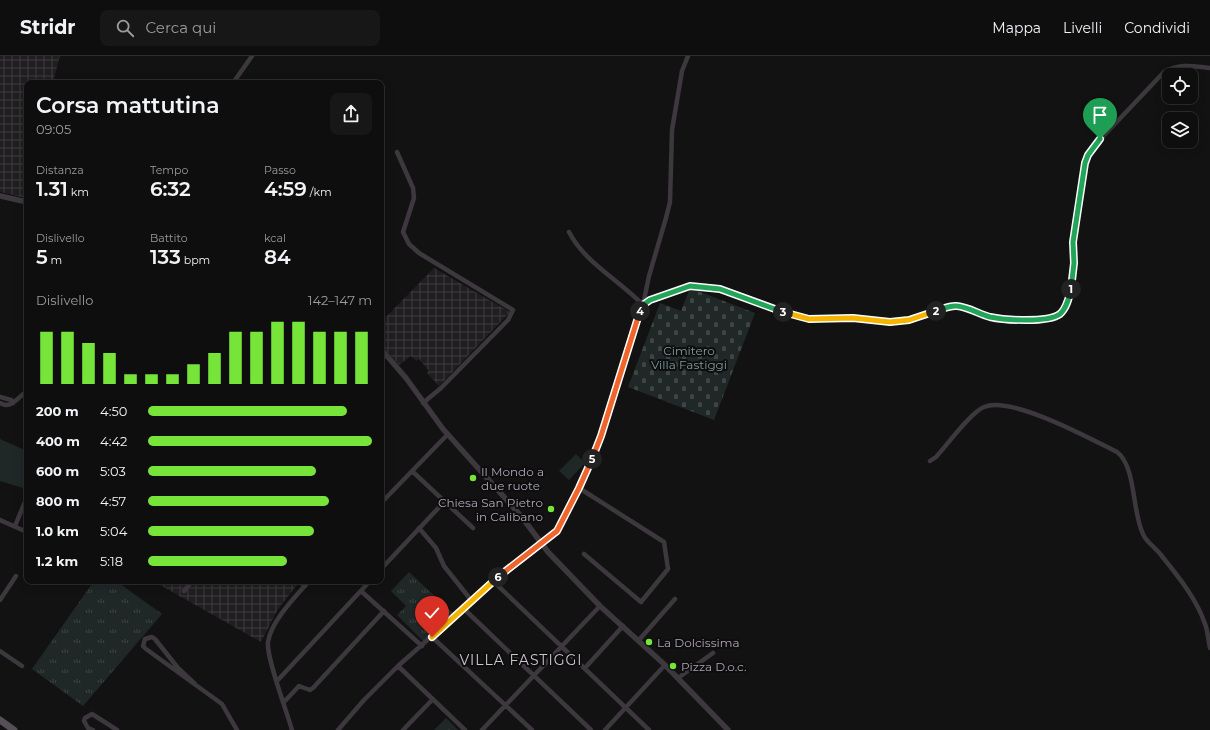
<!DOCTYPE html>
<html lang="it">
<head>
<meta charset="utf-8">
<style>
  body { margin:0; font-family:Montserrat,sans-serif; background:#171717; color:#f1f3f6; height:100vh; display:flex; flex-direction:column; font-size:15px; white-space:nowrap }
  * { box-sizing:border-box; margin:0 }
  p { font-size:13px; color:#9b9c9e }
  .icon { flex:none; width:22px; height:22px; fill:none; stroke:currentColor; stroke-width:2; stroke-linecap:round; stroke-linejoin:round }
  .map { position:relative; flex:1; overflow:hidden }
  .panel { position:absolute; left:24px; top:24px; width:360px; height:504px; display:flex; flex-direction:column; background:#0e0e0e; border-radius:8px; box-shadow:0 2px 10px #0003,0 0 0 1px #2e2e2e }
  .panel>* { flex:none }
  .buttons { position:absolute; left:1162px; top:12px; display:grid; gap:8px }
  .buttons a { display:grid; place-items:center; width:36px; height:36px; border-radius:8px; background:#0e0e0e; box-shadow:0 2px 10px #0003,0 0 0 1px #2e2e2e; font-size:20px }
  .pin { position:absolute; display:grid; place-items:center; width:34px; height:34px; color:#fff; margin:-41px -17px; border-radius:50% 50% 50% 0; rotate:-45deg; box-shadow:0 0 4px #0007 }
  .pin .icon { rotate:45deg }
  .km { position:absolute; width:20px; height:20px; margin:-10px; border-radius:50%; background:#222; color:#fff; font-size:11px; line-height:20px; text-align:center }
  .round { display:grid; place-items:center; flex:none; width:42px; height:42px; border-radius:8px; background:#171717 }
  .headline { display:flex; align-items:center; justify-content:space-between; height:68px; padding:0 12px }
  h1 { font-size:22px; font-weight:600; line-height:30px }
  .stats { display:grid; grid-template-columns:repeat(3,1fr); gap:6px; height:68px; padding:4px 12px }
  .stats div { display:grid; align-content:center }
  .stats b { font-size:20px; font-weight:600 }
  .stats small { font-size:11px; font-weight:400 }
  .stats p { font-size:11px }
  .chart { height:112px; padding:8px 12px }
  .chart p { display:flex; justify-content:space-between }
  .chart svg { width:100%; height:72px; margin-top:4px; stroke:#77e439; stroke-width:6 }
  ul { padding:0 12px; list-style:none; font-size:13px }
  li { display:grid; grid-template-columns:64px 48px 1fr; align-items:center; height:30px }
  li i { height:10px; border-radius:5px; background:#77e439 }
  header { display:flex; align-items:center; gap:24px; box-sizing:border-box; height:56px; padding:0 20px; background:#0e0e0e; border-bottom:1px solid #2e2e2e }
  header strong { font-size:19px }
  nav { display:flex; gap:22px; margin-inline-start:auto; font-size:14px }
  .search { width:280px; height:36px; background:#171717; display:flex; align-items:center; gap:10px; box-sizing:border-box; padding:0 14px; border-radius:8px; color:#9b9c9e; font-size:15px }
  .map>svg:first-child { display:block }
  .industrial { fill:url(#industrial-grid) }
  .grass { fill:#202727 }
  .cemetery { fill:url(#cemetery-stones) }
  .park { fill:url(#park-tufts) }
  .lines { fill:none; stroke-linecap:round; stroke-linejoin:round }
  .minor { stroke:#3c383d; stroke-width:4.5 }
  .tertiary { stroke:#3c383d; stroke-width:5.5 }
  .primary { stroke:#554f57; stroke-width:7 }
  .split-1-casing { stroke:#fff; stroke-width:8 }
  .split-2-casing { stroke:#fff; stroke-width:8 }
  .split-3-casing { stroke:#fff; stroke-width:8 }
  .split-4-casing { stroke:#fff; stroke-width:8 }
  .split-5-casing { stroke:#fff; stroke-width:8 }
  .split-6-casing { stroke:#fff; stroke-width:8 }
  .split-7-casing { stroke:#fff; stroke-width:8 }
  .split-1 { stroke:#22a559; stroke-width:5 }
  .split-2 { stroke:#22a559; stroke-width:5 }
  .split-3 { stroke:#f5b400; stroke-width:5 }
  .split-4 { stroke:#22a559; stroke-width:5 }
  .split-5 { stroke:#f0652b; stroke-width:5 }
  .split-6 { stroke:#f0652b; stroke-width:5 }
  .split-7 { stroke:#f5b400; stroke-width:5 }
  .poi-dot { fill:#77e439; stroke:#0e0d0e; stroke-width:1.5 }
  .labels { text-anchor:middle; dominant-baseline:central; stroke-width:4; stroke-linejoin:round; paint-order:stroke }
  .park-label { font-size:12px; fill:#7c9b9d; stroke:#0e0d0e }
  .poi-label { font-size:12px; fill:#aea4b3; stroke:#0e0d0e; text-anchor:start }
  .quarter-label { font-size:14px; letter-spacing:1px; fill:#ccc5cf; stroke:#0e0d0e }
</style>
</head>
<body>
<header>
<strong>Stridr</strong>
<div class="search"><svg class="icon" aria-label="search" viewBox="0 0 24 24"><circle cx="10" cy="10" r="6"/><path d="M15 15l6 6"/></svg>Cerca qui</div>
<nav><a>Mappa</a><a>Livelli</a><a>Condividi</a></nav>
</header>
<div class="map">
<svg width="1210" height="674" viewBox="0 0 1210 674">
  <defs>
    <pattern id="industrial-grid" width="8" height="8" patternUnits="userSpaceOnUse"><rect width="8" height="8" fill="#201e20"/><path d="M0 4h8M4 0v8" fill="none" stroke="#3e3c3e"/></pattern>
    <pattern id="cemetery-stones" width="16" height="16" patternUnits="userSpaceOnUse"><rect width="16" height="16" fill="#202727"/><path d="M2 7V4a2 2 0 0 1 4 0v3zM10 15v-3a2 2 0 0 1 4 0v3z" fill="#3e4344"/></pattern>
    <pattern id="park-tufts" width="24" height="20" patternUnits="userSpaceOnUse"><rect width="24" height="20" fill="#202727"/><path d="M3 7l-1-3M5 7V3M7 7l1-3M15 17l-1-3M17 17v-4M19 17l1-3" fill="none" stroke="#3e4344"/></pattern>
  </defs>
  <rect width="100%" height="100%" fill="#131213"/>
  <!-- industrial -->
  <path class="industrial" d="M0 0H60L54 22 60 27H27V142L0 136Z
    M434 212 510 256 439 330 427 317 429 315 419 303 416 305 411 300 399 309 381 289V266Z
    M153 525H292L297 529 278 553 261 586Z"/>
  <!-- grass -->
  <path class="grass" d="M0 383 27 395V425L23 432 0 425Z
    M576 398 585 407 569 424 559 415Z"/>
  <!-- cemetery -->
  <path class="cemetery" d="M690 232 755 257 714 364 628 331 660 247 681 255Z"/>
  <!-- park -->
  <path class="park" d="M409 516 453 557 424 586 397 559 406 550 391 535Z
    M94 525H116L162 558 83 650 32 613Z
    M446 662 458 674H434Z"/>
  <g class="lines">
    <!-- minor -->
    <path class="minor" d="M233 27 252 0
      M397 96 413 132 414 142 403 176 409 188 419 197 513 254 508 264 441 332 423 347
      M569 176C585 207 619 224 643 249
      M643 249 650 245 690 230 720 233 781 256 809 263H853L899 266 954 250 1002 263H1047L1055 261 1061 256 1066 250 1071 235 1074 207 1073 187 1080 147 1082 123 1088 99 1093 91 1164 16C1180 7 1192 10 1210 12
      M381 304 386 299
      M0 341 11 344 13 347
      M0 347C11 354 18 341 27 335
      M930 405 936 401C947 389 971 356 984 351 1010 339 1091 383 1117 396 1136 410 1132 456 1143 478 1146 486 1156 492 1161 499 1177 519 1197 543 1205 568 1208 575 1208 584 1210 592
      M412 415 473 472
      M579 432 664 486 668 513 641 546 584 498
      M381 447 448 378
      M0 464 27 476
      M15 470 27 441
      M419 472 436 492 444 510 471 544
      M381 513 445 445
      M299 525 305 530
      M493 525 649 674
      M184 535 192 525
      M361 535 422 590
      M0 544 16 520
      M463 552 591 674
      M432 581 532 674
      M639 584 675 543
      M0 595 22 610
      M398 610 465 674
      M585 612 623 570
      M678 622 713 597
      M277 625 370 525
      M195 628 178 612 155 583 152 581 145 583 143 590 146 593 222 648 237 674
      M284 646 299 630 310 634 313 632 384 555
      M93 674 88 672 84 665 85 662 92 658 117 674
      M292 674C287 656 266 601 268 586 271 565 296 540 309 525
      M338 674 364 644 398 610 503 517 551 481 562 467 601 380 643 249 649 220 666 162 670 146 672 74 682 15 688 0
      M403 674 433 643
      M482 674 600 550
      M605 674 665 609"/>
    <!-- tertiary -->
    <path class="tertiary" d="M0 140 27 146
      M381 293 406 322 443 373 521 460 548 496 600 550 665 609 728 674"/>
    <!-- primary -->
    <path class="primary" d="M0 664 14 674"/>
  </g>
  <g class="lines">
    <defs>
      <path id="split-1" d="M1071 233 1074 207 1073 186 1085 107 1088 99 1100 83"/>
      <path id="split-2" d="M936 255C943 253 950 249 957 250 968 251 979 258 990 261 1004 264 1048 267 1060 258 1067 252 1069 241 1071 233"/>
      <path id="split-3" d="M783 256 809 263 853 262 890 266 909 264 936 255"/>
      <path id="split-4" d="M640 255 643 249 650 244 690 230 720 233 783 256"/>
      <path id="split-5" d="M592 403 601 380 640 255"/>
      <path id="split-6" d="M498 521 557 475 579 432 592 403"/>
      <path id="split-7" d="M432 581 498 521"/>
    </defs>
    <!-- split-1 casing -->
    <use href="#split-1" class="split-1-casing"/>
    <!-- split-2 casing -->
    <use href="#split-2" class="split-2-casing"/>
    <!-- split-3 casing -->
    <use href="#split-3" class="split-3-casing"/>
    <!-- split-4 casing -->
    <use href="#split-4" class="split-4-casing"/>
    <!-- split-5 casing -->
    <use href="#split-5" class="split-5-casing"/>
    <!-- split-6 casing -->
    <use href="#split-6" class="split-6-casing"/>
    <!-- split-7 casing -->
    <use href="#split-7" class="split-7-casing"/>
    <!-- split-1 -->
    <use href="#split-1" class="split-1"/>
    <!-- split-2 -->
    <use href="#split-2" class="split-2"/>
    <!-- split-3 -->
    <use href="#split-3" class="split-3"/>
    <!-- split-4 -->
    <use href="#split-4" class="split-4"/>
    <!-- split-5 -->
    <use href="#split-5" class="split-5"/>
    <!-- split-6 -->
    <use href="#split-6" class="split-6"/>
    <!-- split-7 -->
    <use href="#split-7" class="split-7"/>
  </g>
  <!-- markers -->
  <g class="poi-dot">
    <circle cx="473" cy="422" r="4"/>
    <circle cx="551" cy="453" r="4"/>
    <circle cx="649" cy="586" r="4"/>
    <circle cx="673" cy="610" r="4"/>
  </g>
  <g class="labels">
    <!-- park labels -->
    <g class="park-label">
      <text x="689" y="294">Cimitero<tspan x="689" dy="14">Villa Fastiggi</tspan></text>
    </g>
    <!-- poi labels -->
    <g class="poi-label">
      <text x="481" y="415">Il Mondo a<tspan x="481" dy="14">due ruote</tspan></text>
      <text x="543" y="446" text-anchor="end">Chiesa San Pietro<tspan x="543" dy="14">in Calibano</tspan></text>
      <text x="657" y="586">La Dolcissima</text>
      <text x="681" y="610">Pizza D.o.c.</text>
    </g>
    <!-- quarter labels -->
    <g class="quarter-label">
      <text x="521" y="604">VILLA FASTIGGI</text>
    </g>
  </g>
</svg>
<div class="buttons">
<a><svg class="icon" aria-label="locate" viewBox="0 0 24 24"><circle cx="12" cy="12" r="6"/><path d="M12 2v4M12 18v4M2 12h4M18 12h4"/></svg></a>
<a><svg class="icon" aria-label="layers" viewBox="0 0 24 24"><path d="M12 4l9 5-9 5-9-5zM3 14l9 5 9-5"/></svg></a>
</div>
<div class="pin" style="left:1100px;top:83px;background:#1e9e55"><svg class="icon" aria-label="arrive" viewBox="0 0 24 24"><path d="M6 21V4h12l-3 4 3 4H6"/></svg></div>
<div class="pin" style="left:432px;top:581px;background:#d93025"><svg class="icon" aria-label="check" viewBox="0 0 24 24"><path d="M5 12l5 5 9-10"/></svg></div>
<b class="km" style="left:1071px;top:233px">1</b>
<b class="km" style="left:936px;top:255px">2</b>
<b class="km" style="left:783px;top:256px">3</b>
<b class="km" style="left:640px;top:255px">4</b>
<b class="km" style="left:592px;top:403px">5</b>
<b class="km" style="left:498px;top:521px">6</b>
<section class="panel">
<div class="headline"><div><h1>Corsa mattutina</h1><p>09:05</p></div><a class="round"><svg class="icon" aria-label="share" viewBox="0 0 24 24"><path d="M12 15V3M7 8l5-5 5 5M5 13v7h14v-7"/></svg></a></div>
<div class="stats">
<div><p>Distanza</p><b>1.31<small> km</small></b></div>
<div><p>Tempo</p><b>6:32</b></div>
<div><p>Passo</p><b>4:59<small> /km</small></b></div>
</div>
<div class="stats">
<div><p>Dislivello</p><b>5<small> m</small></b></div>
<div><p>Battito</p><b>133<small> bpm</small></b></div>
<div><p>kcal</p><b>84</b></div>
</div>
<div class="chart"><p><span>Dislivello</span>142–147 m</p>
<svg viewBox="0 0 160 44" preserveAspectRatio="none"><path d="M5 44V12M15 44V12M25 44V19M35 44V25M45 44V38M55 44V38M65 44V38M75 44V32M85 44V25M95 44V12M105 44V12M115 44V6M125 44V6M135 44V12M145 44V12M155 44V12"/></svg>
</div>
<ul>
<li><b>200 m</b>4:50<i style="width:89%"></i></li>
<li><b>400 m</b>4:42<i style="width:100%"></i></li>
<li><b>600 m</b>5:03<i style="width:75%"></i></li>
<li><b>800 m</b>4:57<i style="width:81%"></i></li>
<li><b>1.0 km</b>5:04<i style="width:74%"></i></li>
<li><b>1.2 km</b>5:18<i style="width:62%"></i></li>
</ul>
</section>
</div>
</body>
</html>
